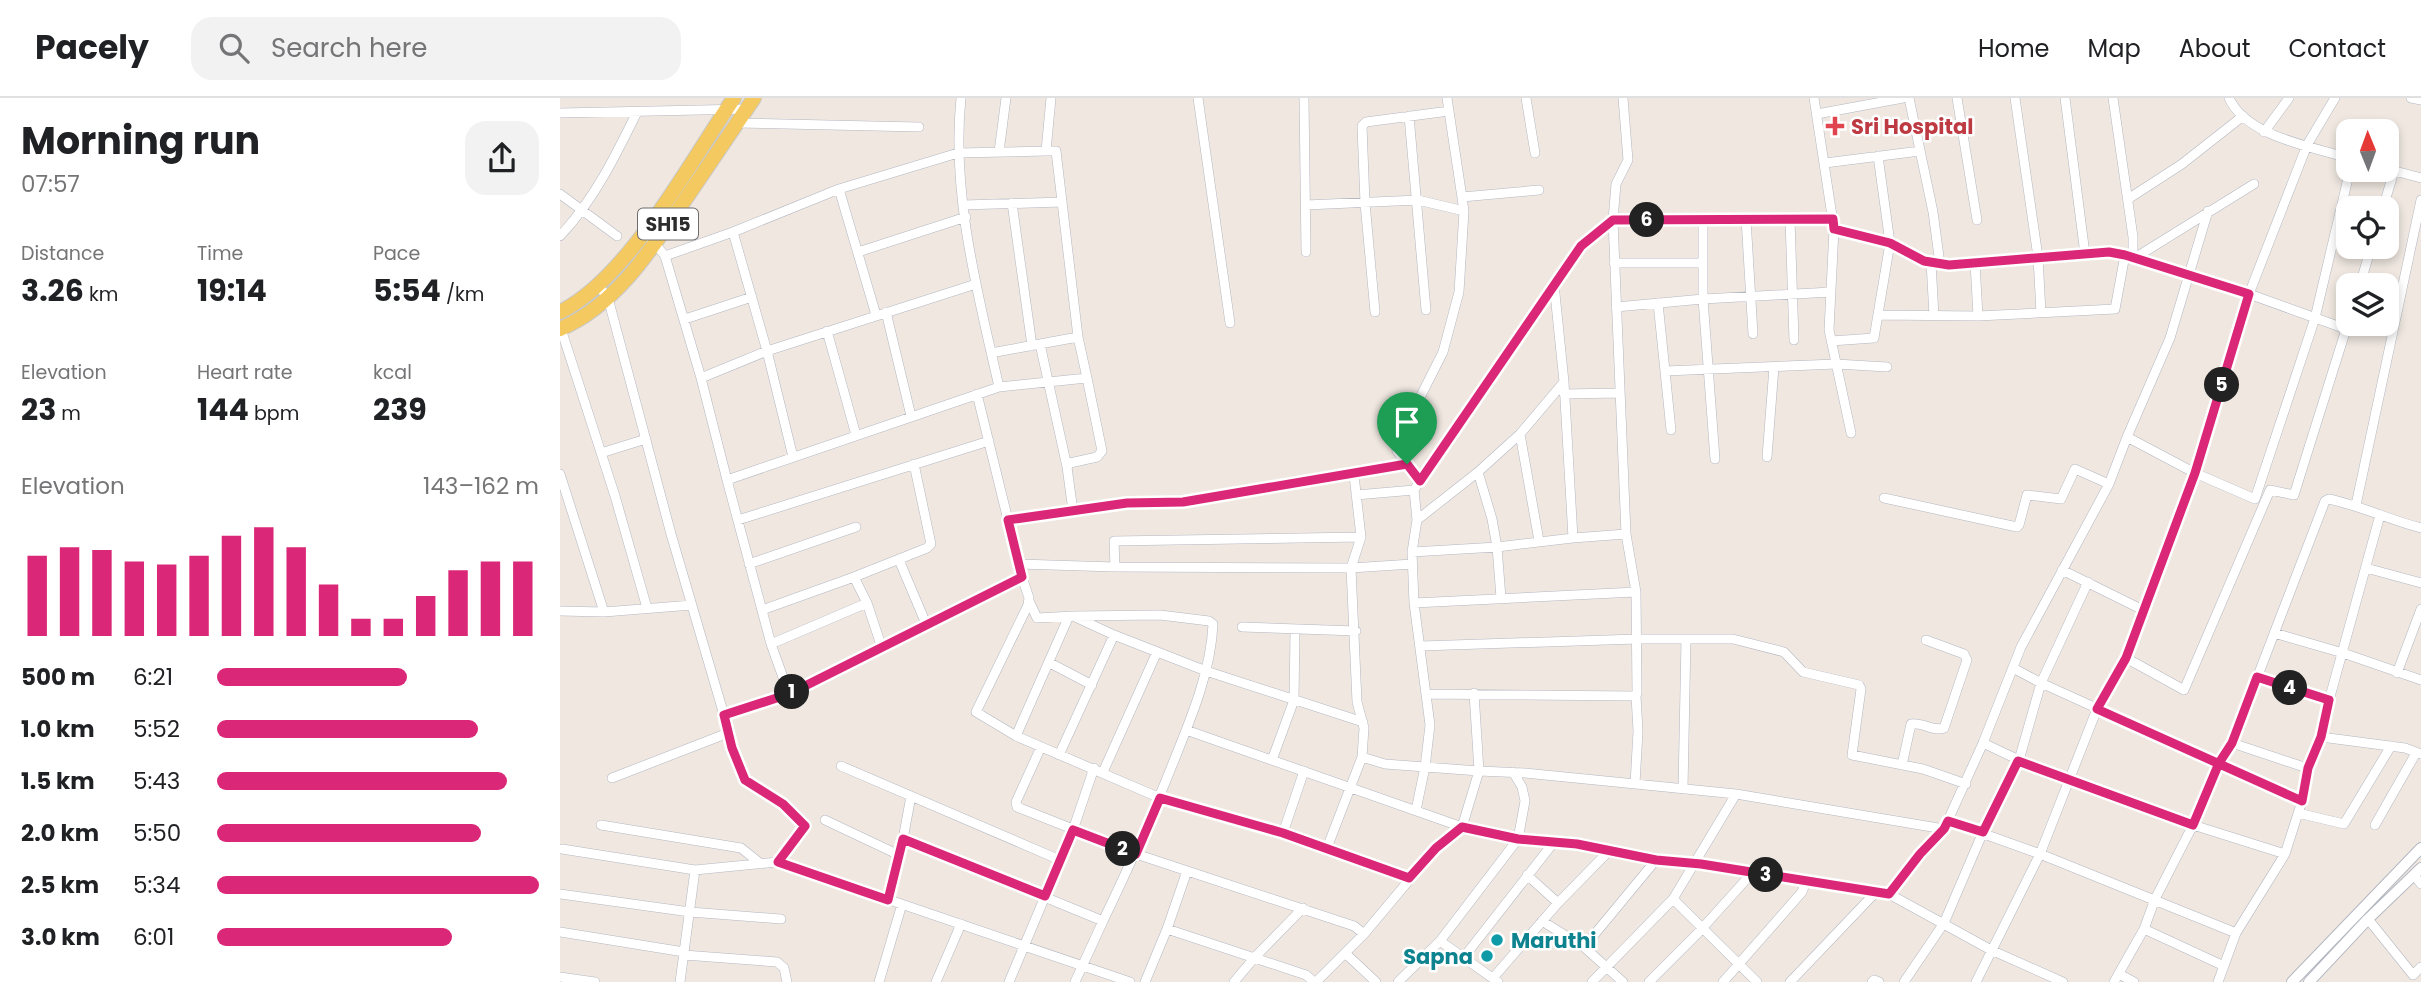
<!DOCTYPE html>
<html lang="en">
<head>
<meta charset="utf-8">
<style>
  body { margin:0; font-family:Poppins,sans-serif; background:#f2f2f2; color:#202124; height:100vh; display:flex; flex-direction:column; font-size:26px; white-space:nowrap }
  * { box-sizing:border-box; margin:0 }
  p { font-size:23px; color:#757577 }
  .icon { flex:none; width:38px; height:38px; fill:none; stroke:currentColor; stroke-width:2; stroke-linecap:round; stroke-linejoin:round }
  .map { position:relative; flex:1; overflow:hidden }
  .panel { display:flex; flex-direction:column; background:#fff; width:560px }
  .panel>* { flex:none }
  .needle { width:46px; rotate:359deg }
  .controls { position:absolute; left:1776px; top:21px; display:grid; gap:14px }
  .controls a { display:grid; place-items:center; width:63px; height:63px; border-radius:14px; background:#fff; box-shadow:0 4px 10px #0003; font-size:35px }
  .pin { position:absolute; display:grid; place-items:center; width:60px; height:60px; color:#fff; margin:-72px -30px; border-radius:50% 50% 50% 0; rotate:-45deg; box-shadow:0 0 7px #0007 }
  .pin .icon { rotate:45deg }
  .km { position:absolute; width:35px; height:35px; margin:-18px; border-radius:50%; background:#222; color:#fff; font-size:19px; line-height:35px; text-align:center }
  .round { display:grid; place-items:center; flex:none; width:74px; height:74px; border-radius:21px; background:#f2f2f2 }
  .head { display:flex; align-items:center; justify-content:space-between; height:119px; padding:0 21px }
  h1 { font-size:38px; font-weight:700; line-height:52px }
  .figures { display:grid; grid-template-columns:repeat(3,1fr); gap:10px; height:119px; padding:7px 21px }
  .figures div { display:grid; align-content:center }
  .figures b { font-size:30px; font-weight:700 }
  .figures small { font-size:19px; font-weight:400 }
  .figures p { font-size:19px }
  .chart { height:196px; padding:14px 21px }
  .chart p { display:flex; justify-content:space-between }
  .chart svg { width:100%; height:126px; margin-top:7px; stroke:#db2777; stroke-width:6 }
  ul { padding:0 21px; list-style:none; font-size:23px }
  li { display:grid; grid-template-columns:112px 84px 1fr; align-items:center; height:52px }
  li i { height:18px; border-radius:9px; background:#db2777 }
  header { display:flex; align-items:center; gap:42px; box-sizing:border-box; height:98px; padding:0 35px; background:#fff; border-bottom:2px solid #e0e0e0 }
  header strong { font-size:33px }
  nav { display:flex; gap:38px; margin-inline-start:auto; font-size:24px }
  .search { width:490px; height:63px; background:#f2f2f2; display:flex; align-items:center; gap:18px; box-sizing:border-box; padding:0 24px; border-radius:21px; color:#757577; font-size:26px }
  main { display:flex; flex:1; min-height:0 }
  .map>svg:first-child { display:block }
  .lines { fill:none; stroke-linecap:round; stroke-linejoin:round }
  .minor-casing { stroke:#b3b7c1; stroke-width:10 }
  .tertiary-casing { stroke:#b3b7c1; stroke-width:12 }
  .primary-casing { stroke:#c8c8c8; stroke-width:16 }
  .minor { stroke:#fff; stroke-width:9 }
  .tertiary { stroke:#fff; stroke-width:10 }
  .primary { stroke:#f4c95f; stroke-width:14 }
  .route-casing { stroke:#fff; stroke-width:14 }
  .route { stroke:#db2777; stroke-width:9 }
  .health-dot { fill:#e0444e; stroke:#fff; stroke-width:2.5 }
  .culture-dot { fill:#0f9aa8; stroke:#fff; stroke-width:2.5 }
  .labels { text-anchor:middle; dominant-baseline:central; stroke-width:5; stroke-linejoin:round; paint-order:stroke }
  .shield { fill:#fff; stroke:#6c6c6c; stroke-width:2 }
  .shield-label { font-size:19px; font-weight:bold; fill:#2d2d2d }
  .health-label { font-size:21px; font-weight:bold; fill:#be3a42; stroke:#fff; text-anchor:start }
  .culture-label { font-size:21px; font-weight:bold; fill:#0d838f; stroke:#fff; text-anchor:start }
</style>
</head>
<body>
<header>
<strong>Pacely</strong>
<div class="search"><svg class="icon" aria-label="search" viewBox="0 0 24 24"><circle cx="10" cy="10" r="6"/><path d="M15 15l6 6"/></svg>Search here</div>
<nav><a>Home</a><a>Map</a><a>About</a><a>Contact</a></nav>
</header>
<main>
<section class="panel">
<div class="head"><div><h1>Morning run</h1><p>07:57</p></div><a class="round"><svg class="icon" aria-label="share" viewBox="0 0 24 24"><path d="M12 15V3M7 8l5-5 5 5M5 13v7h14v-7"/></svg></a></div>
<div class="figures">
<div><p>Distance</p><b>3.26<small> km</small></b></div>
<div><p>Time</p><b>19:14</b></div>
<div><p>Pace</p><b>5:54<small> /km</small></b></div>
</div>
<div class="figures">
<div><p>Elevation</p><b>23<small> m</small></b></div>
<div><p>Heart rate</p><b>144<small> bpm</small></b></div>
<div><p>kcal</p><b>239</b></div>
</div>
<div class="chart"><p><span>Elevation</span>143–162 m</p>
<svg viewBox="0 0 160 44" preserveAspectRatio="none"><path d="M5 44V16M15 44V13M25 44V14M35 44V18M45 44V19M55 44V16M65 44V9M75 44V6M85 44V13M95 44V26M105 44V38M115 44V38M125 44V30M135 44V21M145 44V18M155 44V18"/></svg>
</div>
<ul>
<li><b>500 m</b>6:21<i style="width:59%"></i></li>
<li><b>1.0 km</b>5:52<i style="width:81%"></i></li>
<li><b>1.5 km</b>5:43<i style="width:90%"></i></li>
<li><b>2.0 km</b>5:50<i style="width:82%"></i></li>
<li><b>2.5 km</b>5:34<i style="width:100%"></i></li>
<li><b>3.0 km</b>6:01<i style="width:73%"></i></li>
</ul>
</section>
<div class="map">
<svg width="1861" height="884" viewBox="0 0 1861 884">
  <rect width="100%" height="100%" fill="#efe7e0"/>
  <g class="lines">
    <defs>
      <path id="minor" d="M638 0 670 225
        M744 0 746 154
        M966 0 975 55
        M1254 0 1274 131 1269 232 1291 335
        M1349 0 1373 114 1380 166
        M1397 0 1417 122
        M1455 0 1478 159 1481 215
        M1505 0 1525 156
        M1553 0 1573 139V161
        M1669 0C1687 39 1751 48 1788 60
        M1851 0 1861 2
        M0 15 187 11
        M1257 16 1343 0
        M849 18 866 212
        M177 25 359 29
        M1704 34 1729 0
        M439 54 446 0
        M1265 65 1360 53
        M1827 71 1861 80
        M279 91 316 217
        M0 96 57 138
        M902 99 979 92
        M1568 101 1622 66 1683 18
        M452 105 472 248
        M404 107 502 104
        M746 107 858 102 904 113
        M1823 110 1834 73
        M1186 121 1193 236
        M1230 121 1234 242
        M1143 122V201L1155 361
        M1274 131 1330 145 1364 163 1389 167 1549 154 1565 157 1689 196 1786 231
        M85 133 105 158 141 280 167 382 439 289C418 196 391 96 401 0
        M173 134 207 253 233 359
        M0 138C34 102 56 57 77 14
        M298 154 406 119
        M105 158 173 134 279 91 398 55 486 53 491 0
        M1573 161 1694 86
        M1371 164 1374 218
        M1054 165H1143
        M1415 165 1418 218 1555 211 1565 157
        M994 186 1004 284
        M38 187 48 200 111 436 164 617 229 596 462 479 417 296
        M1800 187 1811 149
        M1098 205 1111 332
        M1056 209 1143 201 1271 194
        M326 214 351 318
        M815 214 805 105 802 28 806 24 889 13
        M1318 217 1418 218
        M125 221 192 199
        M1 231 55 398 87 510
        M267 233 296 337
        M1271 243 1314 240 1330 145 1318 58
        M480 246 507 369
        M431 255 518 239
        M1105 273 1276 266 1327 269
        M141 280 207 253 416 186
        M439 289 527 280 518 239 496 53H486
        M1004 296 1060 295
        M960 336 979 443
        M1567 339 1610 240 1648 113
        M41 355 86 341
        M1207 359 1214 269
        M918 374 932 421 937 449 941 500
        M0 376 44 514
        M794 377 847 366
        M167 382 211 546 229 596
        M860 383 837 353 836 347 883 254 899 194 904 113 887 0
        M854 392 1021 148 1053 122 1056 86 1068 62 1063 0
        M796 397 854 392 857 422 852 454 854 505 870 627 865 669 856 712
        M1324 400 1457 429 1459 427 1467 397 1501 401 1515 371 1549 386
        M1796 407 1861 102
        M513 413 507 369 510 365 537 359 542 353 527 280
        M178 422 429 343
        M448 422 567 405 623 404 738 384 794 377 801 439
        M857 422 918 374 960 336 1004 284 1013 440 1066 436
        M852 454 937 449 1013 440
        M339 462 367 528
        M189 466 296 429
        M459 466 555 469 554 443 801 439 791 470 797 604 804 630 802 659 767 750
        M555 469 791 470 852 466
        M1806 470 1861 485
        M1502 472 1583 512
        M294 479 367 450 371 446 354 366
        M462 479 469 500 468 507 416 614 456 638 600 700 723 735 849 780
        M469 503 477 520 513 518 554 537 646 573 803 624
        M854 505 1076 494
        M202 512 294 479 307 505 322 550
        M0 513 44 514 132 507
        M513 518 600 517 649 523 653 526C651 572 632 618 615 660 593 716 569 769 543 823
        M682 529 796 533
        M1714 535 1783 555 1861 582
        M211 546 307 505
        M861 548 1077 541H1173L1224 554 1243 574 1299 587 1301 591 1292 657 1363 671 1406 686
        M1566 560 1624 592 1710 392 1734 397 1788 225
        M490 565 532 587
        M1453 570 1481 585 1742 703
        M1837 575 1861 511
        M1697 579 1769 602
        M914 595 919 673 965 675 1176 696 1384 731
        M867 596 1076 598
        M164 617 172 650 185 682 223 706 245 728 218 764
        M626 632 902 729 958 741 1017 746 1049 753
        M456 638 509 518
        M1761 639 1845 650 1861 656
        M1423 645 1459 662 1633 727 1725 756
        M1672 645 1747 670
        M481 649 456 704 457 709 576 756 794 828 804 836 876 750 902 729 919 673 825 666 802 659
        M499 657 554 537
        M712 662 734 602 735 532
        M1342 667 1351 626C1362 624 1374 634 1384 630L1407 562 1404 556 1366 542
        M281 668 500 762
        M543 674 597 554
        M52 680 168 635
        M1075 686 1078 633 1076 598 1077 595 1076 494 1066 436 1053 122 1273 121
        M1123 691 1126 541
        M1738 715 1784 726 1831 648
        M265 722 339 757
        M1388 723 1480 756 1676 835
        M41 727 181 750 201 766
        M1815 727 1856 655
        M723 735 744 673
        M343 741 543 823 515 884
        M2 751 135 772
        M967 777 998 805
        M1854 777 1861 786
        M0 796 130 814 221 821
        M1329 796 1361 756 1384 731 1423 645 1461 549 1549 386 1567 339 1635 375 1695 401 1755 220 1790 72
        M1113 801 1197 884
        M329 802 343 741 351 698
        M1808 821 1853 877 1861 869
        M982 823 1024 849 1063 884
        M607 831 746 877 754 884
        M1584 831 1664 868
        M0 834 124 854
        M880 843 938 884
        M1024 849 1096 762
        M785 855 816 884
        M124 857 217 864 224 870 227 884
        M904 859 994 744
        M1559 876 1574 884
        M0 879 35 884
        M933 880 998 805 1049 753 1329 796 1431 852 1503 884
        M120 884 135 772 218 764 570 884
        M319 884 342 806
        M376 884 401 826
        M449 884 513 732 534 670
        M585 884 607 831 627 773
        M674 884 695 859 743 810
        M756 884 804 836
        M838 884 880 843 958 741 965 703 962 689 953 674
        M1032 884 1113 801 1176 696
        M1089 884 1138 835 1192 775
        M1163 884 1242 794 1246 784
        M1230 884 1315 795
        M1312 884 1314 882 1319 884
        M1344 884 1384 825 1423 734 1459 662 1481 585 1528 484
        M1416 884 1480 756 1537 611 1566 560 1635 375 1689 196 1747 47 1775 0
        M1554 884 1584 831 1595 801 1633 727 1659 665 1672 645 1765 403 1769 401C1801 408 1830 422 1861 430
        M1658 884 1676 835 1725 756 1742 703 1747 670 1761 639 1765 617 1820 417"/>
      <path id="tertiary" d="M1732 884 1861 750
        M1749 884 1808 821 1861 770"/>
      <path id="primary" d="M0 214C69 180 130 64 174 0
        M0 231C59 206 96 144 131 93 152 62 173 31 194 0"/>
    </defs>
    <!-- minor casing -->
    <use href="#minor" class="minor-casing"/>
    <!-- tertiary casing -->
    <use href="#tertiary" class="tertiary-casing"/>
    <!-- primary casing -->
    <use href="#primary" class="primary-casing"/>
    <!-- minor -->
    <use href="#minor" class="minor"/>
    <!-- tertiary -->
    <use href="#tertiary" class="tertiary"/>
    <!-- primary -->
    <use href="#primary" class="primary"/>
  </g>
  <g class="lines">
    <defs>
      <path id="route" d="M847 366 623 404 567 405 448 422 462 479 229 596 164 617 172 650 185 682 223 706 245 728 218 764 328 802 343 741 485 798 513 732 576 756 600 700 723 735 849 780 876 750 902 729 958 741 1017 746 1096 762 1141 766 1329 796 1360 756 1384 731 1388 723 1423 734 1458 663 1633 727 1659 665 1672 645 1697 579 1769 602 1761 639 1748 670 1742 703 1537 611 1566 560 1635 375 1689 196 1565 157 1549 154 1389 167 1364 163 1330 145 1274 131 1273 121 1053 122 1021 148 860 383 847 366"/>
    </defs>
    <!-- route casing -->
    <use href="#route" class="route-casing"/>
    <!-- route -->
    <use href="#route" class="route"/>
  </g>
  <!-- markers -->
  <path class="health-dot" d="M1271.5 17.5h7v7h7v7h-7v7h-7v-7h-7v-7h7z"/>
  <g class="culture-dot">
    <circle cx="937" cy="842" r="7"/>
    <circle cx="927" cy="858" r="7"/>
  </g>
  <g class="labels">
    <!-- shield labels -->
    <rect class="shield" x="78" y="110.5" width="60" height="31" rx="5"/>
    <g class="shield-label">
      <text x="108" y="126">SH15</text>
    </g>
    <!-- health labels -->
    <g class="health-label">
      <text x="1291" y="28">Sri Hospital</text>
    </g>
    <!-- culture labels -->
    <g class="culture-label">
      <text x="951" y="842">Maruthi</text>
      <text x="913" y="858" text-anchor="end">Sapna</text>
    </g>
  </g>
</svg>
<div class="controls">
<a><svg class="needle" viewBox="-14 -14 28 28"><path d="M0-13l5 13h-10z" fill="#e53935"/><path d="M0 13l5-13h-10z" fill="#757577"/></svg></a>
<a><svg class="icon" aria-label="locate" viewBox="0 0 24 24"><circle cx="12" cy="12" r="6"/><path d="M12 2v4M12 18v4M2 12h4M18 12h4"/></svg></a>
<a><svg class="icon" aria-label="layers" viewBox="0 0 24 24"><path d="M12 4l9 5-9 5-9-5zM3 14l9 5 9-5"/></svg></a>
</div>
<div class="pin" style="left:847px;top:366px;background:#1e9e55"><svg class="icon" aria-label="arrive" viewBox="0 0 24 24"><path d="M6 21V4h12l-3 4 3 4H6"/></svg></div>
<b class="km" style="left:232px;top:594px">1</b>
<b class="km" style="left:563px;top:751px">2</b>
<b class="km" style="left:1206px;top:777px">3</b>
<b class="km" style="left:1730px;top:590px">4</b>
<b class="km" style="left:1662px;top:287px">5</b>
<b class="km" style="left:1087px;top:122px">6</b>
</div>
</main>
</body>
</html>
